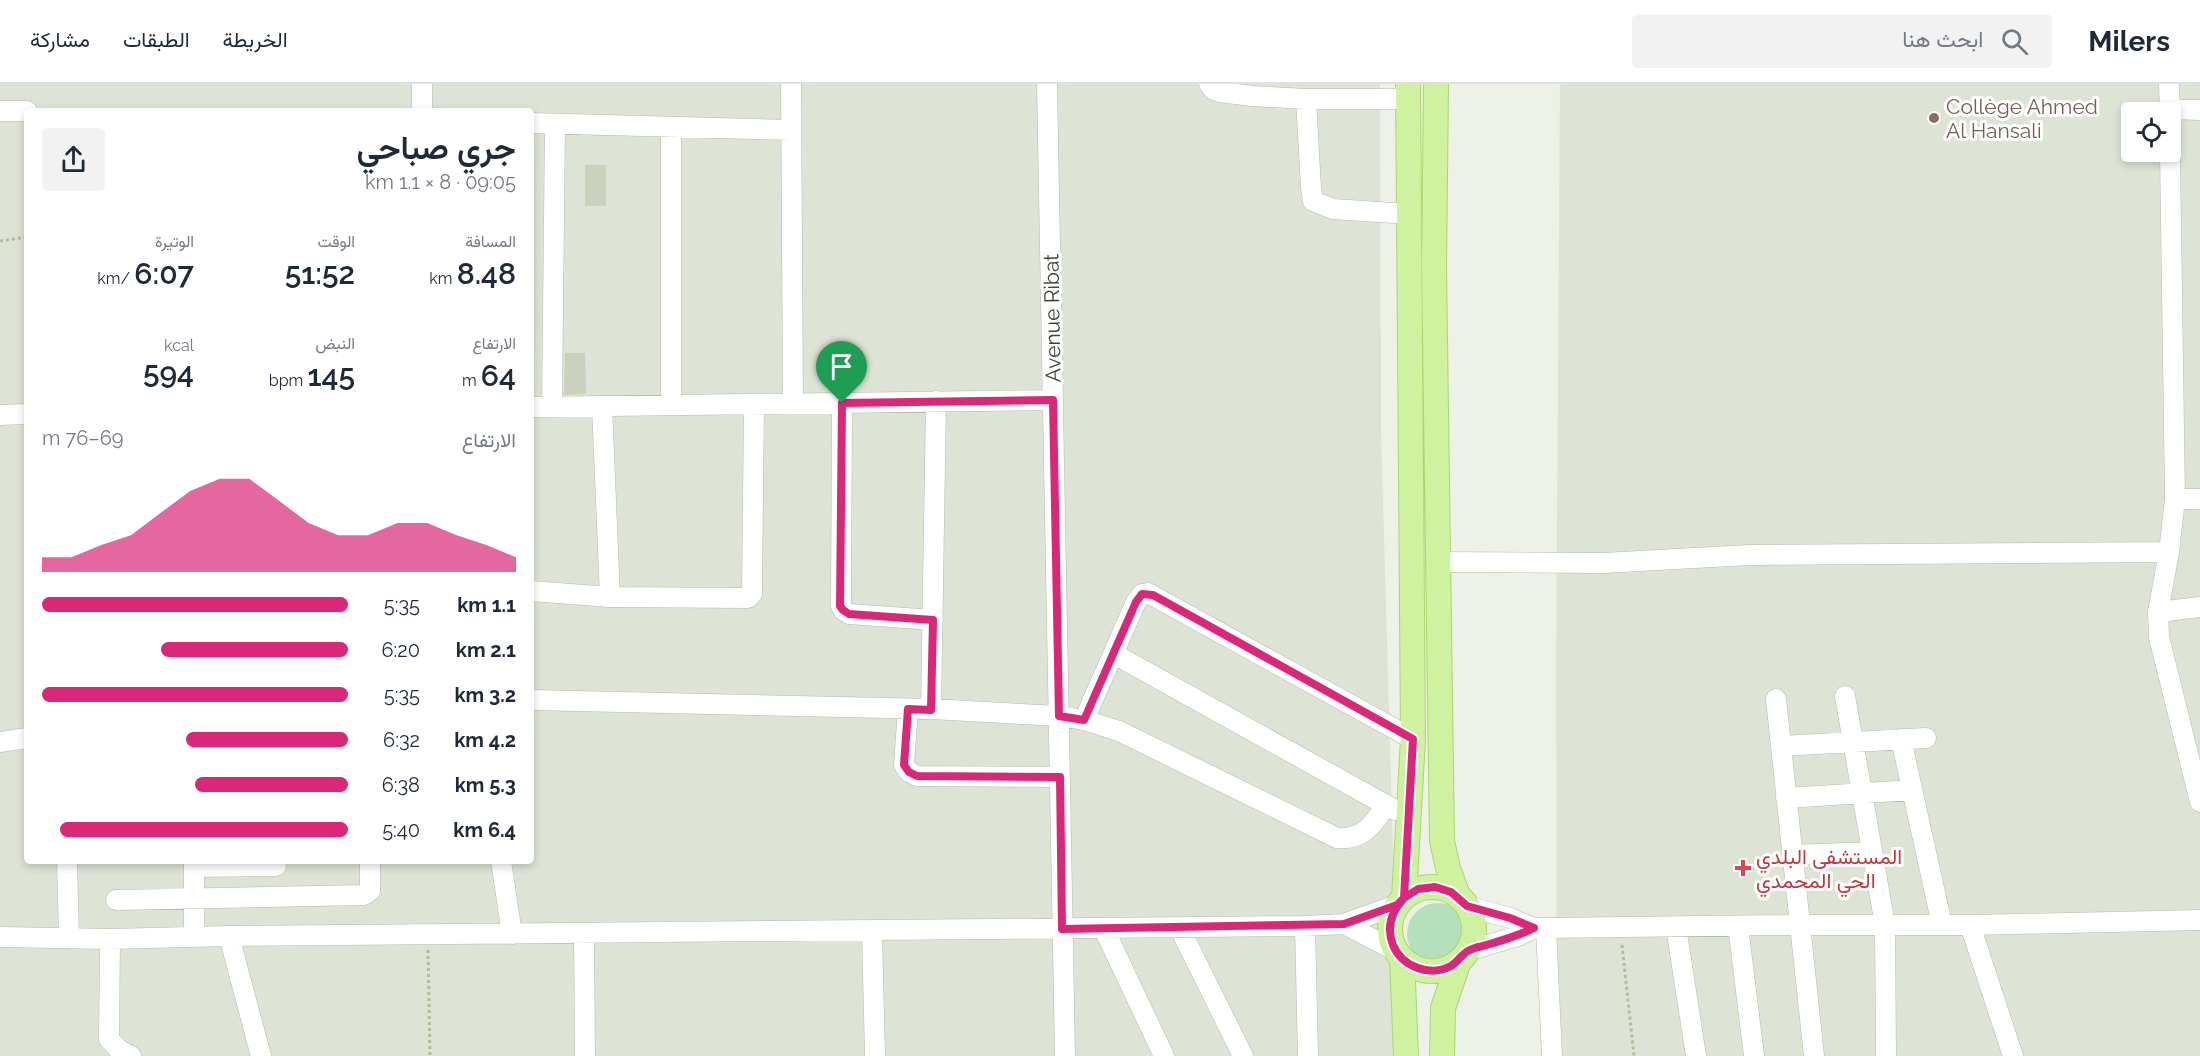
<!DOCTYPE html>
<html lang="ar">
<head>
<meta charset="utf-8">
<style>
  body { margin:0; font-family:Raleway,Vazirmatn,sans-serif; background:#f2f2f3; color:#1f2937; direction:rtl; height:100vh; display:flex; flex-direction:column; font-size:22px; white-space:nowrap }
  * { box-sizing:border-box; margin:0 }
  p { font-size:20px; color:#747a83 }
  .icon { flex:none; width:33px; height:33px; fill:none; stroke:currentColor; stroke-width:2; stroke-linecap:round; stroke-linejoin:round }
  .map { position:relative; flex:1; overflow:hidden; direction:ltr }
  .drawer { position:absolute; left:24px; top:24px; width:510px; height:756px; display:flex; flex-direction:column; background:#fff; border-radius:6px; box-shadow:0 3px 9px #0003; direction:rtl }
  .drawer>* { flex:none }
  .buttons { position:absolute; left:2121px; top:18px; display:grid; gap:12px }
  .buttons a { display:grid; place-items:center; width:60px; height:60px; border-radius:6px; background:#fff; box-shadow:0 3px 9px #0003; font-size:30px }
  .pin { position:absolute; display:grid; place-items:center; width:51px; height:51px; color:#fff; margin:-62px -26px; border-radius:50% 50% 50% 0; rotate:-45deg; box-shadow:0 0 6px #0007 }
  .pin .icon { rotate:45deg }
  .round { display:grid; place-items:center; flex:none; width:63px; height:63px; border-radius:6px; background:#f2f2f3 }
  .summary { display:flex; align-items:center; justify-content:space-between; height:102px; padding:0 18px }
  h1 { font-size:33px; font-weight:600; line-height:45px }
  .metrics { display:grid; grid-template-columns:repeat(3,1fr); gap:9px; height:102px; padding:6px 18px }
  .metrics div { display:grid; align-content:center }
  .metrics b { font-size:30px; font-weight:600 }
  .metrics small { font-size:16px; font-weight:400 }
  .metrics p { font-size:16px }
  .chart { height:168px; padding:12px 18px }
  .chart p { display:flex; justify-content:space-between }
  .chart svg { width:100%; height:108px; margin-top:6px; fill:#db2777; opacity:.7 }
  ul { padding:0 18px; list-style:none; font-size:20px }
  li { display:grid; grid-template-columns:96px 72px 1fr; align-items:center; height:45px }
  li i { height:15px; border-radius:8px; background:#db2777 }
  header { display:flex; align-items:center; gap:36px; box-sizing:border-box; height:84px; padding:0 30px; background:#fff; border-bottom:2px solid #e0e1e3 }
  header strong { font-size:28px }
  nav { display:flex; gap:33px; margin-inline-start:auto; font-size:21px }
  .search { width:420px; height:54px; background:#f2f2f3; display:flex; align-items:center; gap:15px; box-sizing:border-box; padding:0 21px; border-radius:6px; color:#747a83; font-size:22px }
  .map>svg:first-child { display:block }
  .residential { fill:#dee4d5; fill-rule:evenodd }
  .green { fill:#b4e1bb }
  .building { fill:#cbd1bd }
  .lines { fill:none; stroke-linecap:round; stroke-linejoin:round }
  .minor-casing { stroke:#b5bbaa; stroke-width:21 }
  .major-casing { stroke:#acd571; stroke-width:26 }
  .path { stroke:#b1bb9d; stroke-width:3; stroke-dasharray:3 3; stroke-linecap:butt }
  .minor { stroke:#fff; stroke-width:20 }
  .major { stroke:#cef29f; stroke-width:24 }
  .route-casing { stroke:#fff; stroke-width:12 }
  .route { stroke:#db2777; stroke-width:8 }
  .education-dot { fill:#8d6e63; stroke:#fff; stroke-width:2 }
  .health-dot { fill:#e0444e; stroke:#fff; stroke-width:2 }
  .labels { text-anchor:middle; dominant-baseline:central; stroke-width:6; stroke-linejoin:round; paint-order:stroke }
  .education-label { font-size:21px; fill:#785e54; stroke:#fff; text-anchor:start }
  .street-label { font-size:21px; fill:#3f4337; stroke:#fff }
  .health-label { font-size:21px; fill:#be3a42; stroke:#fff; text-anchor:start }
</style>
</head>
<body>
<header>
<strong>Milers</strong>
<div class="search"><svg class="icon" aria-label="search" viewBox="0 0 24 24"><circle cx="10" cy="10" r="6"/><path d="M15 15l6 6"/></svg>ابحث هنا</div>
<nav><a>الخريطة</a><a>الطبقات</a><a>مشاركة</a></nav>
</header>
<div class="map">
<svg width="2200" height="972" viewBox="0 0 2200 972">
  <rect width="100%" height="100%" fill="#edf1e7"/>
  <!-- residential -->
  <path class="residential" d="M0 0H1380L1381 349 1399 972H0ZM27 27H531V777H27Z
    M1560 0H2200V972H1557L1556 583ZM2132 28H2170V68H2132Z"/>
  <!-- green -->
  <path class="green" d="M1407 850a31 31 0 1 1 62 0a31 31 0 1 1-62 0Z"/>
  <!-- building -->
  <path class="building" d="M585 81H606V122H585Z
    M565 269H585L586 310 564 311Z"/>
  <g class="lines">
    <defs>
      <path id="minor" d="M422 0V27
        M791 0 793 319
        M1047 0 1065 972
        M1209 0 1214 6 1220 8 1252 12 1306 15H1408
        M2169 0 2170 28
        M1306 15 1311 104 1313 117 1333 125 1409 130
        M2169 25 2200 26
        M0 27H27
        M531 39 791 46
        M671 43V321
        M2170 68 2175 415 2169 468 2158 528 2159 553 2200 718
        M842 319 841 522 843 526 849 530 933 536
        M602 322 610 513 748 514 752 510 754 320
        M531 323 1053 316
        M552 323 555 40
        M0 331 27 330
        M2175 415H2200
        M1439 478 1603 479 1749 471 2169 468
        M531 507 610 513
        M2158 528 2200 523
        M1114 570 1395 726
        M1845 612 1885 841 1886 972
        M1776 615 1814 972
        M531 616 931 625 1059 632 1084 636 1119 647 1337 754C1362 756 1373 742 1385 722
        M908 625 904 681 909 688 917 692 1060 693
        M931 625 936 317
        M1084 636 1136 518 1142 510 1148 509 1413 655
        M1901 655 1942 841
        M0 658 27 654
        M1781 662 1926 654
        M1786 714 1912 706
        M1792 771 1872 768
        M67 777 69 855
        M501 777 512 850
        M194 783 276 782
        M116 816 364 811 370 807V777
        M1467 822 1510 834 1534 844H1546L1790 841H1970L2200 836
        M1344 840 1396 867
        M1970 841 2013 972
        M1305 842 1308 972
        M1738 842 1754 972
        M1676 843 1696 972
        M1546 844 1552 972
        M1104 845 1164 972
        M1180 845 1243 972
        M872 848 875 972
        M584 849 585 972
        M229 852 261 972
        M0 853 110 855 229 852 1305 842 1344 840 1397 821
        M194 853V777
        M110 855 109 955 119 966 131 972
        M1467 867 1518 852 1534 844"/>
      <path id="major" d="M1436 0 1434 184 1442 757 1448 784 1458 812
        M1390 845a42 42 0 1 1 84 0a42 42 0 1 1-84 0Z
        M1404 814 1413 655 1408 0
        M1402 874 1406 972
        M1442 972 1443 924 1459 877"/>
    </defs>
    <!-- minor casing -->
    <use href="#minor" class="minor-casing"/>
    <!-- major casing -->
    <use href="#major" class="major-casing"/>
    <!-- path -->
    <path class="path" d="M0 157 27 153
      M1622 861 1634 972
      M428 866 430 972"/>
    <!-- minor -->
    <use href="#minor" class="minor"/>
    <!-- major -->
    <use href="#major" class="major"/>
  </g>
  <g class="lines">
    <defs>
      <path id="route" d="M842 319 840 522 843 526 849 530 933 536 931 626 908 625 904 681 909 688 917 692 1060 693 1062 845 1344 840 1397 821 1404 814 1418 805 1435 803 1451 808 1467 822 1510 834 1534 844C1520 851 1506 855 1490 860 1484 862 1474 863 1468 867 1462 870 1458 878 1451 882 1430 893 1402 883 1393 861 1386 843 1392 827 1404 814L1413 655 1153 511 1142 510 1136 518 1084 636 1059 632 1053 316 842 319"/>
    </defs>
    <!-- route casing -->
    <use href="#route" class="route-casing"/>
    <!-- route -->
    <use href="#route" class="route"/>
  </g>
  <!-- markers -->
  <circle class="education-dot" cx="1934" cy="34" r="6"/>
  <path class="health-dot" d="M1740 775h6v6h6v6h-6v6h-6v-6h-6v-6h6z"/>
  <g class="labels">
    <!-- education labels -->
    <g class="education-label">
      <text x="1946" y="22">Collège Ahmed<tspan x="1946" dy="24">Al Hansali</tspan></text>
    </g>
    <!-- street labels -->
    <g class="street-label">
      <text transform="translate(1052 234) rotate(-91)">Avenue Ribat</text>
    </g>
    <!-- health labels -->
    <g class="health-label">
      <text x="1756" y="772">المستشفى البلدي<tspan x="1756" dy="24">الحي المحمدي</tspan></text>
    </g>
  </g>
</svg>
<div class="buttons">
<a><svg class="icon" aria-label="locate" viewBox="0 0 24 24"><circle cx="12" cy="12" r="6"/><path d="M12 2v4M12 18v4M2 12h4M18 12h4"/></svg></a>
</div>
<div class="pin" style="left:842px;top:319px;background:#1e9e55"><svg class="icon" aria-label="arrive" viewBox="0 0 24 24"><path d="M6 21V4h12l-3 4 3 4H6"/></svg></div>
<section class="drawer">
<div class="summary"><div><h1>جري صباحي</h1><p>09:05 · 8 × 1.1 km</p></div><a class="round"><svg class="icon" aria-label="share" viewBox="0 0 24 24"><path d="M12 15V3M7 8l5-5 5 5M5 13v7h14v-7"/></svg></a></div>
<div class="metrics">
<div><p>المسافة</p><b>8.48<small> km</small></b></div>
<div><p>الوقت</p><b>51:52</b></div>
<div><p>الوتيرة</p><b>6:07<small> /km</small></b></div>
</div>
<div class="metrics">
<div><p>الارتفاع</p><b>64<small> m</small></b></div>
<div><p>النبض</p><b>145<small> bpm</small></b></div>
<div><p>kcal</p><b>594</b></div>
</div>
<div class="chart"><p><span>الارتفاع</span>69–76 m</p>
<svg viewBox="0 0 160 44" preserveAspectRatio="none"><path d="M0 44V38L10 38L20 33L30 29L40 20L50 11L60 6L70 6L80 15L90 24L100 29L110 29L120 24L130 24L140 29L150 33L160 38V44z"/></svg>
</div>
<ul>
<li><b>1.1 km</b>5:35<i style="width:100%"></i></li>
<li><b>2.1 km</b>6:20<i style="width:61%"></i></li>
<li><b>3.2 km</b>5:35<i style="width:100%"></i></li>
<li><b>4.2 km</b>6:32<i style="width:53%"></i></li>
<li><b>5.3 km</b>6:38<i style="width:50%"></i></li>
<li><b>6.4 km</b>5:40<i style="width:94%"></i></li>
</ul>
</section>
</div>
</body>
</html>
